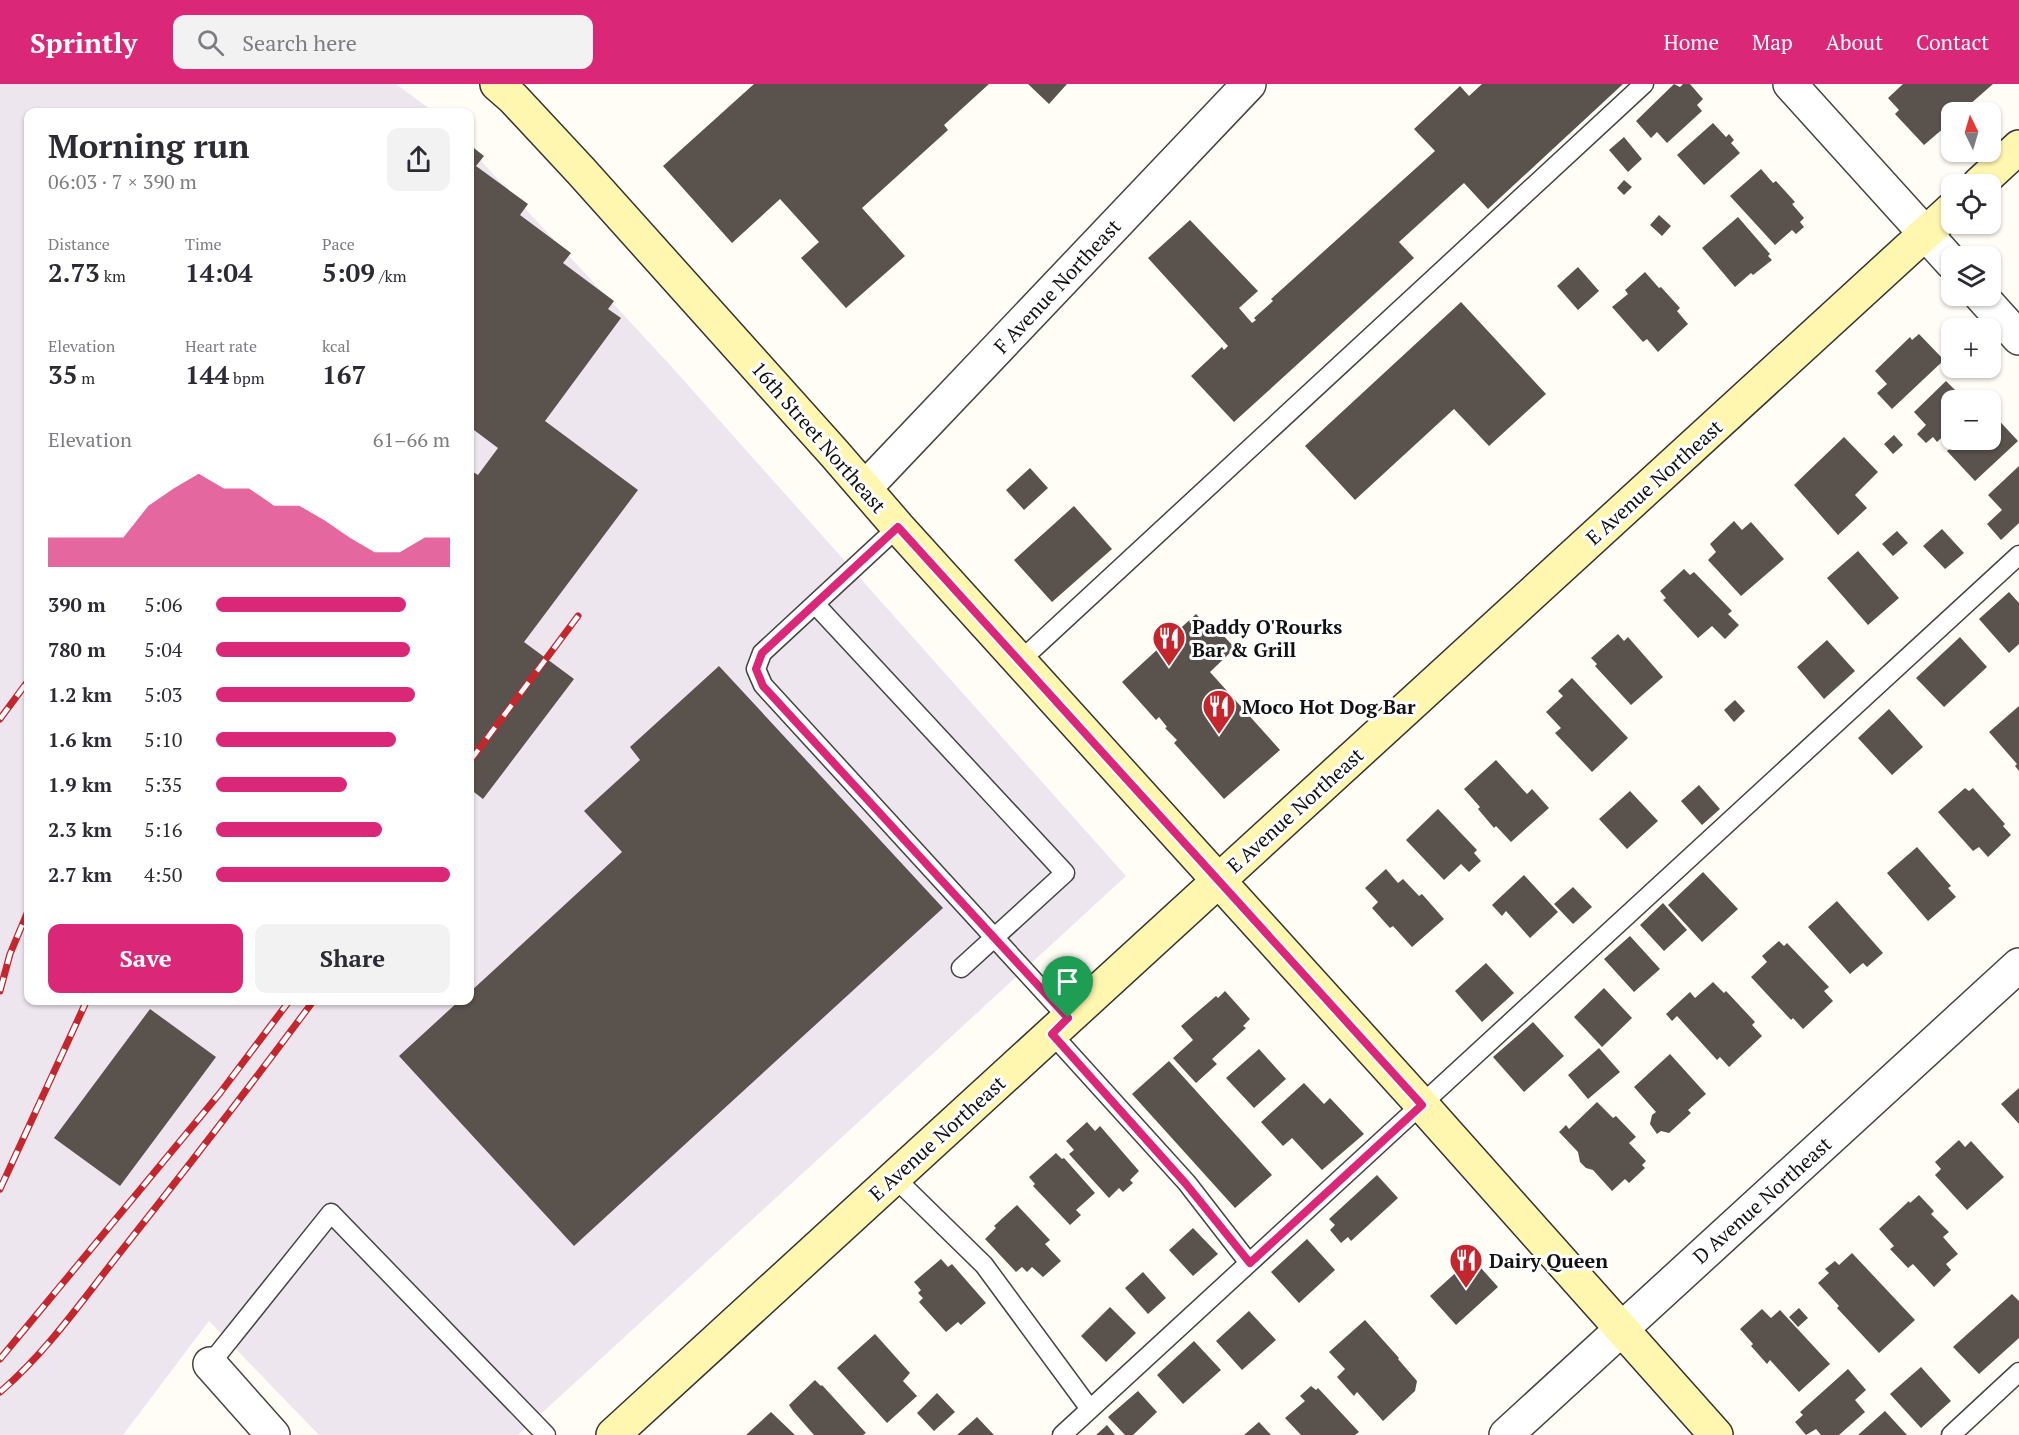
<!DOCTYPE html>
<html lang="en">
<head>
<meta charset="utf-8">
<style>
  body { margin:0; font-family:"PT Serif",serif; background:#f2f2f3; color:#2b2b33; height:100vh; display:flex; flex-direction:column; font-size:22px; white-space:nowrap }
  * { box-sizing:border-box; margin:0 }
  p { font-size:20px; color:#7c7c81 }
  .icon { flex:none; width:33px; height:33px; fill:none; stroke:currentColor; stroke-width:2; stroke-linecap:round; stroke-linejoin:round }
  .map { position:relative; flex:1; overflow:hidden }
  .details { position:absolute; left:24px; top:24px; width:450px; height:897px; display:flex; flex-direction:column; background:#fff; border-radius:12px; box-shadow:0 2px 4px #0004 }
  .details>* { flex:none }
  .needle { width:39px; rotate:355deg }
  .buttons { position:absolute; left:1941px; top:18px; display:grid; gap:12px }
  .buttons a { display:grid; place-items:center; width:60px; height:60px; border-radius:12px; background:#fff; box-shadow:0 2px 4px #0004; font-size:30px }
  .pin { position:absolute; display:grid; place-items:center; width:51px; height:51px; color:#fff; margin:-62px -26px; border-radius:50% 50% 50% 0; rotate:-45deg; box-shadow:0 0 6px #0007 }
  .pin .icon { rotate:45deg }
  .round { display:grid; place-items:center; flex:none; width:63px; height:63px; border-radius:12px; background:#f2f2f3 }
  .head { display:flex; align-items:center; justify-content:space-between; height:102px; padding:0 24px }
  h1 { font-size:33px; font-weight:600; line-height:45px }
  .figures { display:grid; grid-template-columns:repeat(3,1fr); gap:9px; height:102px; padding:6px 24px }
  .figures div { display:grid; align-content:center }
  .figures b { font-size:26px; font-weight:600 }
  .figures small { font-size:16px; font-weight:400 }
  .figures p { font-size:16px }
  .chart { height:168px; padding:12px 24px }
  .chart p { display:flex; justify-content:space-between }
  .chart svg { width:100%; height:108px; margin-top:6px; fill:#db2777; opacity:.7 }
  .primary-button { display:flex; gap:12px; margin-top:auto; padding:12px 24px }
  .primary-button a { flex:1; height:69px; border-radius:12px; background:#db2777; color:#fff; font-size:24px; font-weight:600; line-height:69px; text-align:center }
  .primary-button a+a { background:#f2f2f3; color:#2b2b33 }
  ul { padding:0 24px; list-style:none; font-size:20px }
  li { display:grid; grid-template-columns:96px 72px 1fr; align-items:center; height:45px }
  li i { height:15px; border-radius:8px; background:#db2777 }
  header { display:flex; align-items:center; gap:36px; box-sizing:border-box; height:84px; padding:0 30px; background:#db2777; color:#fff }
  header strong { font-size:28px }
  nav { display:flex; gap:33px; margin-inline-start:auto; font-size:21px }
  .search { width:420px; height:54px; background:#f2f2f3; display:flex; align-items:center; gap:15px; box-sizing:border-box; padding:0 21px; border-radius:12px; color:#7c7c81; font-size:22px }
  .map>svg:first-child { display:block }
  .industrial { fill:#eee6ef }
  .building { fill:#5a524d }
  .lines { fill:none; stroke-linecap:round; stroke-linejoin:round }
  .lane-casing { stroke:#444; stroke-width:21 }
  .street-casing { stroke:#444; stroke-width:36 }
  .secondary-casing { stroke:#333; stroke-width:36 }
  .lane { stroke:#fff; stroke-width:18 }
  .street { stroke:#fff; stroke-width:33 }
  .secondary { stroke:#fff6b0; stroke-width:33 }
  .rail-casing { stroke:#c4262e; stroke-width:7 }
  .rail { stroke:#fff; stroke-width:4.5; stroke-dasharray:14; stroke-linecap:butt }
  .route-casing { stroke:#fff; stroke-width:12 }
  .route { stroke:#db2777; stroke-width:8 }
  .labels { text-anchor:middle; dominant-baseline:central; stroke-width:6; stroke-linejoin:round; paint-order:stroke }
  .street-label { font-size:20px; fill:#111; stroke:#fff }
  .poi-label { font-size:20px; font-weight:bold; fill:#111; stroke:#fff; text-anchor:start }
</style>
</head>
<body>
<header>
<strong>Sprintly</strong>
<div class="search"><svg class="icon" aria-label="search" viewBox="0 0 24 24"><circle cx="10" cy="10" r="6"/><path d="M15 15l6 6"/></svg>Search here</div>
<nav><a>Home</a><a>Map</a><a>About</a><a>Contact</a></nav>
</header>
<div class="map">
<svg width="2019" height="1351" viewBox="0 0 2019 1351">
  <rect width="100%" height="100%" fill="#fffdf5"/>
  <!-- industrial -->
  <path class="industrial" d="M0 0H396L434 28H28V916H470V65L670 281 1126 792 518 1351H319L209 1237 123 1351H0Z"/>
  <!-- building -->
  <path class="building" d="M754 0H989L944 41 948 46 862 124 905 172 846 224 801 174 819 158 780 115 732 159 663 82Z
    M1028 0H1067L1049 20Z
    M1482 0H1623L1488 125 1464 99 1399 158 1414 174 1234 338 1191 292 1222 263 1224 266 1228 262 1148 174 1190 136 1258 207 1239 224 1252 239 1256 236 1254 234 1273 217 1271 215 1435 67 1414 45 1460 2 1469 12Z
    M1674 0 1680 3 1683 0H1690L1703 15 1697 21 1702 27 1667 59 1657 48 1651 54 1636 37Z
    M1903 0H1993L1961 28H1952V37L1924 61 1895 30 1899 26 1888 14Z
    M1713 39 1726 53 1729 50 1734 56 1731 59 1740 69 1704 101 1677 71Z
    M1624 53 1642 75 1628 88 1609 66Z
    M470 61 484 72 476 82 528 120 520 131 571 169 563 179 614 217 608 225 621 234 545 337 638 406 524 558 574 595 483 715 470 705V393L473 388 478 391 498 364 470 343Z
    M1761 85 1773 99 1776 97 1795 118 1792 120 1804 134 1800 138 1804 143 1796 150 1792 146 1775 161 1730 112Z
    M1624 96 1632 103 1624 111 1617 104Z
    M1659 131 1671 142 1662 152 1650 141Z
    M1738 133 1770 170 1768 172 1772 176 1753 191 1751 189 1735 203 1702 164Z
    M1578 183 1599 207 1578 226 1557 202Z
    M1645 188 1659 204 1661 203 1680 224 1677 227 1688 240 1658 268 1647 255 1643 258 1612 223 1628 210 1625 206Z
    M1461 218 1546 310 1489 362 1454 325 1355 416 1305 362Z
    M1919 250 1944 276 1892 325 1877 309 1887 300 1875 287 1910 253 1912 256Z
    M1946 297 1965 316H1952V344L1937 358 1933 353 1926 359 1917 350 1926 341 1914 328Z
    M1993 330 2018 357 1975 397 1947 367 1960 356H1990V333Z
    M1894 351 1903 361 1893 370 1884 360Z
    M1844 353 1878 388 1855 411 1867 424 1838 451 1794 401Z
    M2019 382V439L2001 456 1987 440 2002 426 1988 411Z
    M1030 384 1048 404 1024 426 1006 406Z
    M1074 422 1112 465 1052 518 1014 476Z
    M1734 437 1742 446 1751 438 1784 475 1741 512 1708 476 1716 468 1710 460Z
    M1942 445 1964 469 1945 485 1923 462Z
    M1897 447 1908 459 1893 472 1882 460Z
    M1858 467 1899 514 1868 541 1827 494Z
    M1684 485 1690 491 1694 488 1732 527 1728 530 1739 541 1725 555 1712 542 1698 554 1663 516 1666 514 1660 507Z
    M2009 508 2019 519V560L2009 569 1979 535Z
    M1196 530 1216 551 1220 548 1235 564 1210 588 1280 666 1224 715 1174 659 1177 656 1165 644 1167 643 1159 633 1156 636 1122 598Z
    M1618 550 1624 557 1628 553 1663 593 1631 621 1595 582 1597 580 1591 574Z
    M1960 553 1987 583 1944 623 1916 594Z
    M1827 556 1855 587 1824 615 1797 583Z
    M719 582 943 824 574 1162 399 972 460 916H470V908L622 768 584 727 640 676 630 663Z
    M1572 594 1628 654 1592 688 1555 649 1561 644 1546 628 1563 612 1558 607Z
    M1735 616 1745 627 1734 638 1724 626Z
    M2019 622V687L2015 682 2017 680 1989 648Z
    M1889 625 1923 663 1892 691 1858 654Z
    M1496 676 1527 710 1532 705 1549 724 1511 758 1496 742 1494 744 1478 725 1480 723 1464 705Z
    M1699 701 1720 725 1702 741 1681 717Z
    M1965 704 1969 707 1973 704 2005 740 2003 742 2011 751 1988 773 1979 763 1973 767 1938 728Z
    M1630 707 1658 737 1627 765 1599 735Z
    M1438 725 1477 766 1474 769 1481 777 1469 788 1461 780 1444 796 1406 756Z
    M1917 763 1951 802 1948 804 1956 813 1928 837 1887 789Z
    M1386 785 1398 799 1403 795 1419 812 1422 810 1444 835 1412 863 1393 842 1390 844 1372 824 1378 818 1365 804Z
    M1703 788 1738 825 1702 858 1668 821Z
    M1524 791 1558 828 1530 854 1506 827 1502 832 1492 821Z
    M1573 803 1592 823 1573 840 1554 820Z
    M1837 817 1883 869 1867 883 1863 879 1850 890 1808 843Z
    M1663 819 1687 846 1664 867 1640 841Z
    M1630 852 1660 885 1634 908 1604 875Z
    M1779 857 1784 862 1787 859 1829 903 1824 907 1833 917 1803 945 1793 934 1791 936 1751 893 1767 878 1762 872Z
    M1486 879 1514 909 1482 938 1455 907Z
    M1713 898 1724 909 1726 907 1755 938 1752 941 1762 952 1729 983 1720 973 1717 976 1677 932 1672 937 1666 930 1690 908 1695 914Z
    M1604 904 1632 934 1602 963 1574 933Z
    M1225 907 1250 935 1243 942 1246 944 1212 975 1217 980 1196 999 1173 974 1193 956 1181 942 1216 912 1218 914Z
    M150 925 216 973 120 1102 54 1054Z
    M1533 938 1564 972 1524 1008 1493 973Z
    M1599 964 1620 988 1588 1015 1568 991Z
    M1259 965 1286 995 1254 1024 1226 994Z
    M1670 970 1706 1010 1688 1026 1691 1029 1669 1049 1661 1047 1657 1050 1650 1040 1652 1031 1656 1028 1634 1003Z
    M1169 977 1272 1091 1235 1124 1132 1010Z
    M1304 999 1324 1020 1330 1014 1364 1050 1322 1086 1292 1054 1283 1062 1261 1038Z
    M2019 1004V1040L2001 1020Z
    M1597 1018 1613 1034 1616 1032 1636 1053 1629 1059 1646 1077 1642 1081 1645 1084 1629 1099 1625 1095 1612 1107 1593 1086 1586 1084 1580 1078 1578 1068 1559 1048 1566 1041 1569 1045Z
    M1087 1038 1095 1047 1100 1042 1139 1087 1130 1096 1133 1099 1123 1108 1119 1104 1109 1114 1069 1070 1074 1066 1066 1057Z
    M1959 1056 1965 1063 1971 1057 2004 1093 1967 1126 1935 1091 1941 1085 1935 1078Z
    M1056 1069 1062 1075 1064 1074 1095 1109 1076 1126 1081 1131 1070 1141 1033 1102 1035 1100 1029 1093Z
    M1377 1091 1398 1114 1351 1157 1348 1153 1341 1159 1330 1146 1335 1141 1329 1135Z
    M1919 1111 1934 1127 1931 1130 1949 1148 1943 1153 1958 1170 1946 1180 1951 1186 1934 1203 1913 1180 1908 1184 1890 1165 1894 1162 1879 1145 1909 1117 1910 1119Z
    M1017 1121 1050 1156 1045 1160 1061 1177 1043 1193 1032 1183 1027 1188 1022 1183 1016 1188 985 1155 996 1144 994 1142Z
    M1193 1144 1218 1170 1193 1192 1169 1166Z
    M1307 1155 1335 1186 1299 1219 1271 1188Z
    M1852 1169 1915 1236 1879 1269 1837 1224 1839 1222 1818 1199 1829 1189 1825 1185 1835 1177 1839 1181Z
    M1472 1174 1498 1203 1456 1241 1430 1212Z
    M941 1175 948 1183 952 1180 986 1219 961 1241 958 1238 946 1248 919 1218 923 1214 918 1209 921 1206 914 1198Z
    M1143 1188 1166 1214 1148 1230 1125 1204Z
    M2012 1210 2019 1217V1254L1979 1290 1953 1263Z
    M1110 1223 1136 1249 1106 1278 1081 1252Z
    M1799 1224 1808 1234 1798 1243 1789 1233Z
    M1762 1225 1771 1234 1780 1226 1830 1280 1799 1308 1770 1276 1767 1280 1751 1262 1753 1260 1740 1245Z
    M1249 1227 1276 1256 1242 1286 1216 1257Z
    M1365 1236 1399 1274 1398 1275 1417 1297 1415 1307 1383 1337 1357 1308 1354 1312 1337 1293 1345 1285 1329 1268Z
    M875 1250 910 1289 903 1297 917 1312 887 1339 837 1284Z
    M1194 1257 1221 1286 1183 1320 1157 1291Z
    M1921 1283 1951 1317 1921 1344 1890 1310Z
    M1848 1285 1866 1306 1855 1316 1865 1328 1839 1351H1821L1816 1345 1806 1351 1795 1338 1803 1331 1800 1328Z
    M815 1296 821 1302 822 1301 866 1349 863 1351H814L793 1327 789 1321Z
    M1311 1302 1316 1306 1318 1304 1359 1348 1355 1351H1301L1285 1334 1305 1317 1300 1312Z
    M1138 1307 1157 1328 1133 1351H1125L1108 1333Z
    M937 1309 955 1328 934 1347 917 1329Z
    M1885 1327 1907 1351H1858Z
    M771 1328 795 1351H746Z
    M977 1333 994 1351H957Z
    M1259 1338 1271 1351H1244Z
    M1107 1341 1115 1351H1096Z"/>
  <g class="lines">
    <defs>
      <path id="lane" d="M898 443 762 569 756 585 763 601 1068 934
        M815 520 1065 789 961 884
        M1020 577 1644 0
        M1052 950 1187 1099 1249 1179
        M894 1093 984 1181 1090 1325
        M210 1280 331 1129 546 1351
        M1062 1351 2019 471
        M1951 1351 2019 1288"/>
      <path id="street" d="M1790 0 1952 179
        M1981 212 2019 254
        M865 404 1249 0
        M210 1280 273 1351
        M1506 1351 2019 881"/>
      <path id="secondary" d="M497 0 513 14 581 87 834 369 898 443 1422 1021 1716 1351
        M1979 100 2019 63
        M613 1351 1952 125"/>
    </defs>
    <!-- lane casing -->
    <use href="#lane" class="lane-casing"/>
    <!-- street casing -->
    <use href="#street" class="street-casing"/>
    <!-- secondary casing -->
    <use href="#secondary" class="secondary-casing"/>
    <!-- lane -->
    <use href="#lane" class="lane"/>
    <!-- street -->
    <use href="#street" class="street"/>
    <!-- secondary -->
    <use href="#secondary" class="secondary"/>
    <defs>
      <path id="rail" d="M0 635 28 597
        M470 677 578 532
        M0 907 10 870 28 827
        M0 1105 87 916
        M0 1275 220 1009 290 916
        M0 1308C47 1268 84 1214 122 1166 187 1084 251 1001 314 916"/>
    </defs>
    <!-- rail casing -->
    <use href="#rail" class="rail-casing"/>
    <!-- rail -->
    <use href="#rail" class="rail"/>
  </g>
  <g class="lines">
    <defs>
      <path id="route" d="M898 443 1422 1021 1250 1179 1186 1100 1052 950 1068 934 763 602 756 585 762 569Z"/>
    </defs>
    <!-- route casing -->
    <use href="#route" class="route-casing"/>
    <!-- route -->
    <use href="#route" class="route"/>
  </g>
  <!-- icons -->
  <defs>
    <symbol id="restaurant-pin" viewBox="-11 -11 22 30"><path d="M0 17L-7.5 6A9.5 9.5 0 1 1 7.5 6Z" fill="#c4262e" stroke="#fff"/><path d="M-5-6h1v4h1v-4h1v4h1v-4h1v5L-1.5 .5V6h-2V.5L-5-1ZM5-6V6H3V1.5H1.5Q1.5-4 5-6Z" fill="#fff"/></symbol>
  </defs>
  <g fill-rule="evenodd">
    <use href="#restaurant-pin" x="1150" y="535" width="38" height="52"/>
    <use href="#restaurant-pin" x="1200" y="603" width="38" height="52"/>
    <use href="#restaurant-pin" x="1447" y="1157" width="38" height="52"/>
  </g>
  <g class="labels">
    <!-- street labels -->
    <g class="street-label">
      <text transform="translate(1057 202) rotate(-47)">F Avenue Northeast</text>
      <text transform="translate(819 353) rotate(49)">16th Street Northeast</text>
      <text transform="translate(1654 398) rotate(-42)">E Avenue Northeast</text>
      <text transform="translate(1295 726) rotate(-42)">E Avenue Northeast</text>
      <text transform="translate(937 1054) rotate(-42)">E Avenue Northeast</text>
      <text transform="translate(1762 1116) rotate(-42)">D Avenue Northeast</text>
    </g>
    <!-- poi labels -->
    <g class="poi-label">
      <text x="1192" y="542">Paddy O'Rourks<tspan x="1192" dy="23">Bar &amp; Grill</tspan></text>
      <text x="1242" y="622">Moco Hot Dog Bar</text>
      <text x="1489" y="1176">Dairy Queen</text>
    </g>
  </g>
</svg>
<div class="buttons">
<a><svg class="needle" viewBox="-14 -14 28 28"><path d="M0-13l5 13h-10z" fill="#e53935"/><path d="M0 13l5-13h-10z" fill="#7c7c81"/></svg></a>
<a><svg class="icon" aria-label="locate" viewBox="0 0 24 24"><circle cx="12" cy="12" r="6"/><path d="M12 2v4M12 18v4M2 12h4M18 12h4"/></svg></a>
<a><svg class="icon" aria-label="layers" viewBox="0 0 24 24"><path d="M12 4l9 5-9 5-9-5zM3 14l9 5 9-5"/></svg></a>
<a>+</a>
<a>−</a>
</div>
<div class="pin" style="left:1068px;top:934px;background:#1e9e55"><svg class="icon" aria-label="arrive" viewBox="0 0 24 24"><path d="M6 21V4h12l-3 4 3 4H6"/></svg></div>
<section class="details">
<div class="head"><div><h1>Morning run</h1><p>06:03 · 7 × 390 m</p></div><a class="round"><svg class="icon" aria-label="share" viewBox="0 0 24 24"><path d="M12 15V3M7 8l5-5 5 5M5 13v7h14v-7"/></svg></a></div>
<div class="figures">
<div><p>Distance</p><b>2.73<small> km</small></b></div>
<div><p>Time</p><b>14:04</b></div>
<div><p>Pace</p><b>5:09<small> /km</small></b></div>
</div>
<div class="figures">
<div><p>Elevation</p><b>35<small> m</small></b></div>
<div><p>Heart rate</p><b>144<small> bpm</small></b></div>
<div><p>kcal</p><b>167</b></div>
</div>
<div class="chart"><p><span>Elevation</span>61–66 m</p>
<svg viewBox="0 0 160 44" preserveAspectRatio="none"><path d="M0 44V32L10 32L20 32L30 32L40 19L50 12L60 6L70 12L80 12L90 19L100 19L110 25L120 32L130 38L140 38L150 32L160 32V44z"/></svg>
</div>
<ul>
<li><b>390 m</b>5:06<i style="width:81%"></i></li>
<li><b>780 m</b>5:04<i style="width:83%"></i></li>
<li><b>1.2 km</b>5:03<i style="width:85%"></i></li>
<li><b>1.6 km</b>5:10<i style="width:77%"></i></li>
<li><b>1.9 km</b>5:35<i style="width:56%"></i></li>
<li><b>2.3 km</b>5:16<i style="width:71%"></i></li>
<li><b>2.7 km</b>4:50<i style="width:100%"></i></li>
</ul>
<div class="primary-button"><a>Save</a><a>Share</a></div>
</section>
</div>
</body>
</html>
